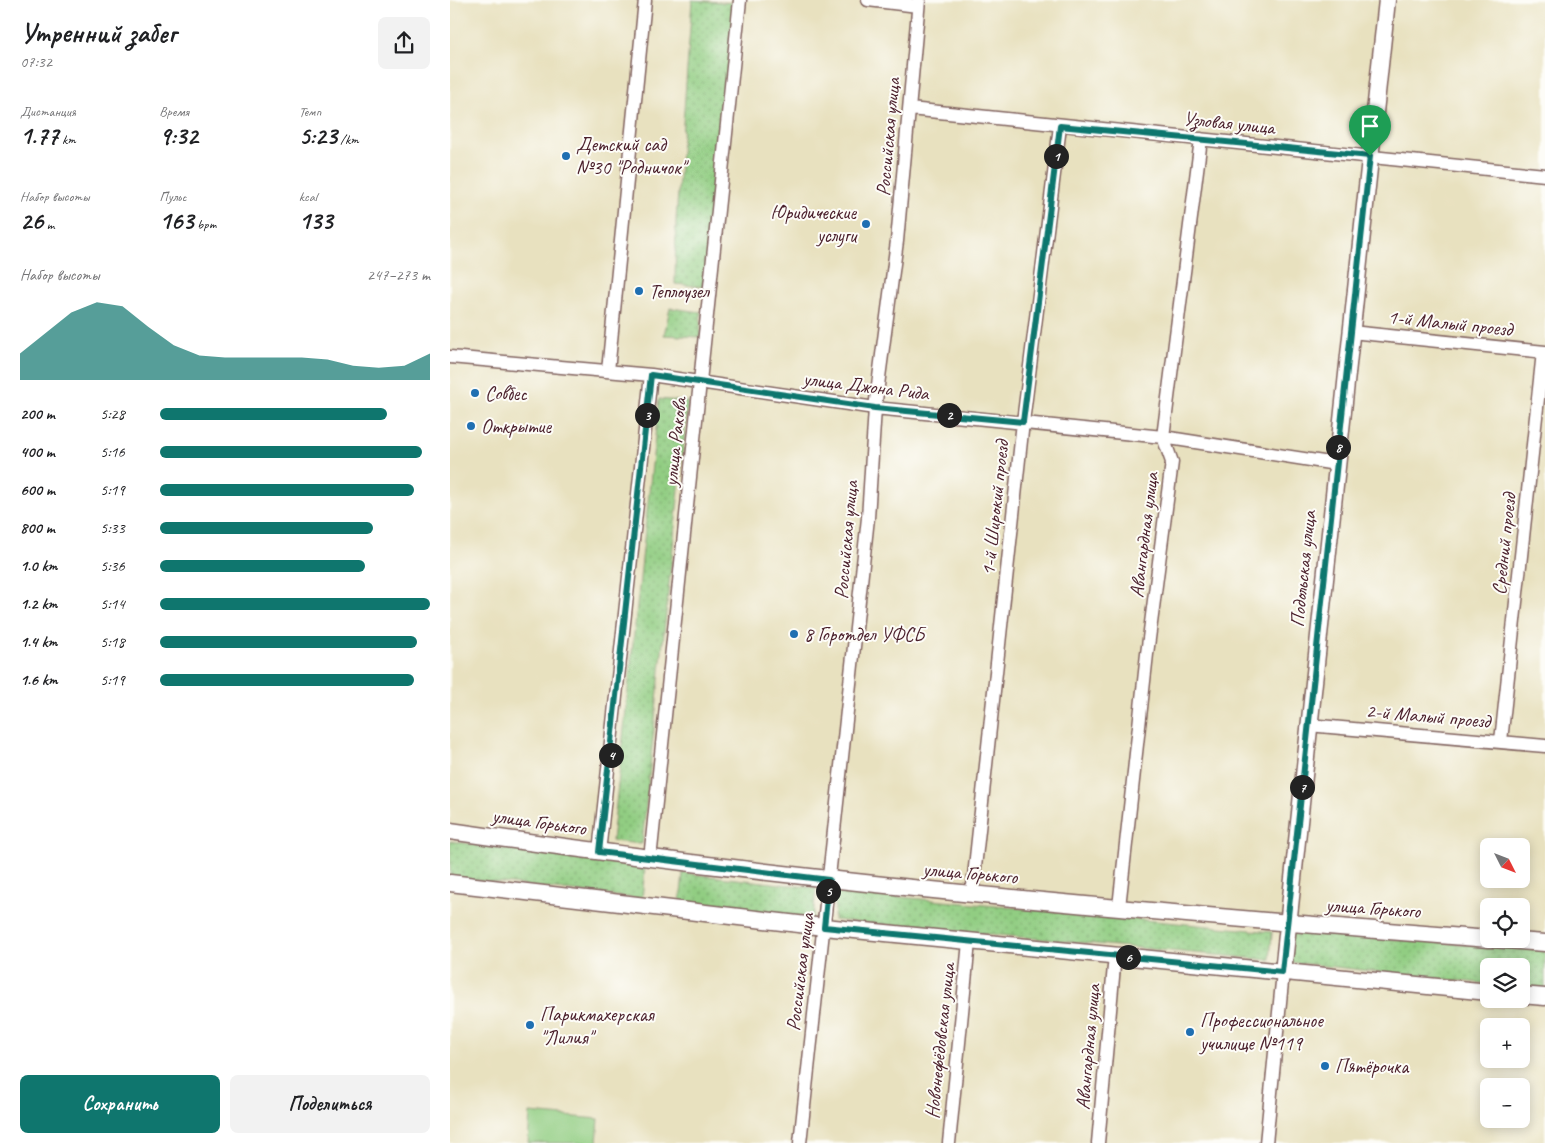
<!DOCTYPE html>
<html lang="ru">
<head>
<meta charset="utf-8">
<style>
  body { margin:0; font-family:Caveat,sans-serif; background:#f2f2f2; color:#202124; height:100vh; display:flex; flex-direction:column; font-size:19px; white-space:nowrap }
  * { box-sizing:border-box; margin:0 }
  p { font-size:16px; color:#757577 }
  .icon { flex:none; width:28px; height:28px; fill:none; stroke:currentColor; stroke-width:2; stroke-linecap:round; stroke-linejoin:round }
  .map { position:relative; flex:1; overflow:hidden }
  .sheet { display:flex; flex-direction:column; background:#fff; width:450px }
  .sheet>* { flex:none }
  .needle { width:32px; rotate:132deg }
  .fabs { position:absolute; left:1030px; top:838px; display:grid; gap:10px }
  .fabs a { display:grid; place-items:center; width:50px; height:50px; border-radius:8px; background:#fff; box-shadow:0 2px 12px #0003; font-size:25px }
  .pin { position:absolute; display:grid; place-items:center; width:42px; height:42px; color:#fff; margin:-51px -21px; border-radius:50% 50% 50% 0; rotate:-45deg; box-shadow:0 0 5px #0007 }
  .pin .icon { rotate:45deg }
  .km { position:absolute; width:25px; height:25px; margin:-12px; border-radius:50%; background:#222; color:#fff; font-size:14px; line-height:25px; text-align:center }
  .round { display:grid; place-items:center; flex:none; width:52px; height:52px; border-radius:8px; background:#f2f2f2 }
  .summary { display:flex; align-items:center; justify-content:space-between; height:85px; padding:0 20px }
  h1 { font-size:28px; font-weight:700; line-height:38px }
  .figures { display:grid; grid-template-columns:repeat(3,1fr); gap:8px; height:85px; padding:5px 20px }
  .figures div { display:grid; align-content:center }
  .figures b { font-size:25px; font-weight:700 }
  .figures small { font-size:14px; font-weight:400 }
  .figures p { font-size:14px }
  .chart { height:140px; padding:10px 20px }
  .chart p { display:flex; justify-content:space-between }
  .chart svg { width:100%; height:90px; margin-top:5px; fill:#0f766e; opacity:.7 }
  .action { display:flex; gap:10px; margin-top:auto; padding:10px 20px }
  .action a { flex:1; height:58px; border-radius:8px; background:#0f766e; color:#fff; font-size:20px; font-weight:700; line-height:58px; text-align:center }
  .action a+a { background:#f2f2f2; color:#202124 }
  ul { padding:0 20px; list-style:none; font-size:16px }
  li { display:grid; grid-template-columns:80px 60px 1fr; align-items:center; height:38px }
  li i { height:12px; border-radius:6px; background:#0f766e }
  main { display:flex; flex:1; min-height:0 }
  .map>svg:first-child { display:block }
  .grass { fill:url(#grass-dots); stroke:#6e7656 }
  .garden { fill:#91cd82; stroke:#6e7656 }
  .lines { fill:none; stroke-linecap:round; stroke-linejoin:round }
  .minor-casing { stroke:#81635f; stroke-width:15 }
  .tertiary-casing { stroke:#81635f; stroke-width:19 }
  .minor { stroke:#fff; stroke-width:12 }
  .tertiary { stroke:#fff; stroke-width:16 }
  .route-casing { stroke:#fff; stroke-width:10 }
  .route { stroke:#0f766e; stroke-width:6 }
  .poi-dot { fill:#1f6fb2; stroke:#fdfcf7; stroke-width:2 }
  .labels { text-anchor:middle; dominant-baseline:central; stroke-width:4; stroke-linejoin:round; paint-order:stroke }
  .street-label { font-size:20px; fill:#4a1f2b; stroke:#fdfcf7 }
  .poi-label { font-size:20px; fill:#4a1f2b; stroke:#fdfcf7; text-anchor:start }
</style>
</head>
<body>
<main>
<section class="sheet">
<div class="summary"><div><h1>Утренний забег</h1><p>07:32</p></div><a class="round"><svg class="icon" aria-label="share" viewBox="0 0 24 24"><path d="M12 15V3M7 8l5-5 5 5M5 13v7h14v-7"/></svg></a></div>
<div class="figures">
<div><p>Дистанция</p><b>1.77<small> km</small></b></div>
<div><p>Время</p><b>9:32</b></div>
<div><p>Темп</p><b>5:23<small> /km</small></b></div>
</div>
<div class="figures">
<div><p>Набор высоты</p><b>26<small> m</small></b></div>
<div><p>Пульс</p><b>163<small> bpm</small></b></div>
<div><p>kcal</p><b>133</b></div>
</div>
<div class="chart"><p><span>Набор высоты</span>247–273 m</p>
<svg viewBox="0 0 160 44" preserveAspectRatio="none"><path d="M0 44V31L10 21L20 11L30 6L40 8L50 18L60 27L70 32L80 33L90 33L100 33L110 33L120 34L130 37L140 38L150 37L160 31V44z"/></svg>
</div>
<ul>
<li><b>200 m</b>5:28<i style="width:84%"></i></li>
<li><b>400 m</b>5:16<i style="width:97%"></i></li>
<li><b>600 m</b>5:19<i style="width:94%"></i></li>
<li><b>800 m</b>5:33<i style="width:79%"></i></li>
<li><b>1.0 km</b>5:36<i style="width:76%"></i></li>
<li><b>1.2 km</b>5:14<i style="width:100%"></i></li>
<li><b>1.4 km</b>5:18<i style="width:95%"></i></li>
<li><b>1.6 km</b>5:19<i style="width:94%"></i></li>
</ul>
<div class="action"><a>Сохранить</a><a>Поделиться</a></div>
</section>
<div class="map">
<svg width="1095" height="1143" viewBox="0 0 1095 1143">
  <defs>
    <pattern id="grass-dots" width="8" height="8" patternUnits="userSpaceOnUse" patternTransform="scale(1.25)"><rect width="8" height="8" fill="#91cd82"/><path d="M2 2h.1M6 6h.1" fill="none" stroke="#78a66b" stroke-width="1.8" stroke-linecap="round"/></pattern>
  </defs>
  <rect width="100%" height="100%" fill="#fdfcf7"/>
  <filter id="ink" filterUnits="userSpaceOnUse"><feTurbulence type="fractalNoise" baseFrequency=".02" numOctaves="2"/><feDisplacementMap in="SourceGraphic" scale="10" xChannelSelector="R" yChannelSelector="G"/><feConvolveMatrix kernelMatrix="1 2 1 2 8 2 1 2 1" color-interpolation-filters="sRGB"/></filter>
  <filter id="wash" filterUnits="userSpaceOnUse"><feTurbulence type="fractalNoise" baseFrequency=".0096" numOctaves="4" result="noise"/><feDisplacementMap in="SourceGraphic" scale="20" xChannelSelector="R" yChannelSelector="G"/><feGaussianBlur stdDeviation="1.12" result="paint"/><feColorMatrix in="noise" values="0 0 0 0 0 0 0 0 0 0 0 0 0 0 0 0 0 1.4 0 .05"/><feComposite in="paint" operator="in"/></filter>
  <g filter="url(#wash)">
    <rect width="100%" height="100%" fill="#e8e1bf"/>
    <!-- grass -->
    <path class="grass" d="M242 0 285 3 256 287 225 284 226 220Z
      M220 308 251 312 250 337 214 335Z
      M209 399 238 402 192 844 162 841Z
      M0 841 195 868 192 899 0 877Z
      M233 873 366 888 363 919 230 904Z
      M386 891 822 932 820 960 384 920Z
      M841 932 1095 950V990L1071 987V966H1039V984L839 962Z"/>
    <!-- garden -->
    <path class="garden" d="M80 1113 149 1119 147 1143H78Z"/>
  </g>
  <g filter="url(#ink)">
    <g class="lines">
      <defs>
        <path id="minor" d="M418 0 468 6
          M460 109 1095 175
          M901 332 1095 352
          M0 357 201 375 425 408 713 437 886 464
          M158 371 195 0
          M858 725 1095 746
          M1051 741 1093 352
          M149 852 201 375
          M200 859 290 0
          M522 895 573 422 610 126
          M669 907 697 654 722 462 713 437 751 139
          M350 1143 418 518 425 408 447 241 469 0
          M499 1143 519 942
          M648 1143 665 955
          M816 1143 833 972"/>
        <path id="tertiary" d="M0 831C345 881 691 912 1039 939
          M0 883 374 927 1039 992
          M1042 939 1095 943
          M833 972 937 0
          M1071 995 1095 997"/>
      </defs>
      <!-- minor casing -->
      <use href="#minor" class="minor-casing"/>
      <!-- tertiary casing -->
      <use href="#tertiary" class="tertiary-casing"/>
      <!-- minor -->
      <use href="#minor" class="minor"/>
      <!-- tertiary -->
      <use href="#tertiary" class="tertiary"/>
    </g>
  </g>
  <g class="lines" filter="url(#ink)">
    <defs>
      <path id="route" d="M610 126 920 156 832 972 374 927 379 880 149 852 201 375 425 408 573 422Z"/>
    </defs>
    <!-- route casing -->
    <use href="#route" class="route-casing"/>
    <!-- route -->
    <use href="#route" class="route"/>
  </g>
  <!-- markers -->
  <g class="poi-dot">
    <circle cx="116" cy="156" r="5"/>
    <circle cx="416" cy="224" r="5"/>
    <circle cx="189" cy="291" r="5"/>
    <circle cx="25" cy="393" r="5"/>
    <circle cx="21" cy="426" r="5"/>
    <circle cx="344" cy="634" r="5"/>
    <circle cx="80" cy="1025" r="5"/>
    <circle cx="740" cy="1032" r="5"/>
    <circle cx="875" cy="1066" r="5"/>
  </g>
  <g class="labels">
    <!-- street labels -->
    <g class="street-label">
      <text transform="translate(779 123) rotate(6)">Узловая улица</text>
      <text transform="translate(438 137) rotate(-85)">Российская улица</text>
      <text transform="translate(1000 323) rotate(6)">1-й Малый проезд</text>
      <text transform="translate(416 386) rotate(7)">улица Джона Рида</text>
      <text transform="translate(225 442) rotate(-84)">улица Ракова</text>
      <text transform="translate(545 508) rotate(-84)">1-й Широкий проезд</text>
      <text transform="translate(694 535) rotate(-83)">Авангардная улица</text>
      <text transform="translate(396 540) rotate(-85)">Российская улица</text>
      <text transform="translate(1054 544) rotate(-84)">Средний проезд</text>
      <text transform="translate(853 569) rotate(-84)">Подольская улица</text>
      <text transform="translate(978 716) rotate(5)">2-й Малый проезд</text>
      <text transform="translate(89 822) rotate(8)">улица Горького</text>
      <text transform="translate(520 873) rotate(5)">улица Горького</text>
      <text transform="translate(923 908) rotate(4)">улица Горького</text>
      <text transform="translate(350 972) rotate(-83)">Российская улица</text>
      <text transform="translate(490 1041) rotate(-84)">Новонефёдовская улица</text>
      <text transform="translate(638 1047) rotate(-85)">Авангардная улица</text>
    </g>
    <!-- poi labels -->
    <g class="poi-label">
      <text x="126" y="144">Детский сад<tspan x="126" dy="23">№30 "Родничок"</tspan></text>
      <text x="406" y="212" text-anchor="end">Юридические<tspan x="406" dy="23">услуги</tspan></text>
      <text x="199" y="291">Теплоузел</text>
      <text x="35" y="393">Совбес</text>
      <text x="31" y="426">Открытие</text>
      <text x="354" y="634">8 Горотдел УФСБ</text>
      <text x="90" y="1014">Парикмахерская<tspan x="90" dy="23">"Лилия"</tspan></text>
      <text x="750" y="1020">Профессиональное<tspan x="750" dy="23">училище №119</tspan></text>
      <text x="885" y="1066">Пятёрочка</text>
    </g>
  </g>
</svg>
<div class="fabs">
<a><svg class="needle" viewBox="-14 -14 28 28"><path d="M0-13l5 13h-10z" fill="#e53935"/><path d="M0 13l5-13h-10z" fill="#757577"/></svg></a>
<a><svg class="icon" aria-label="locate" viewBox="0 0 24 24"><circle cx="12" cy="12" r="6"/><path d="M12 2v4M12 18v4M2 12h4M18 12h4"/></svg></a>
<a><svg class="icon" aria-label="layers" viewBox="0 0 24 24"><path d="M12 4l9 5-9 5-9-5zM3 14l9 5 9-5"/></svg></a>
<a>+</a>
<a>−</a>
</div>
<div class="pin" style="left:920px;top:156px;background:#1e9e55"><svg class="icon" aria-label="arrive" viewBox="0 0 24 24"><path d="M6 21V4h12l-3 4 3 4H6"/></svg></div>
<b class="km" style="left:606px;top:156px">1</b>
<b class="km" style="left:499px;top:415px">2</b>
<b class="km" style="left:197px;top:415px">3</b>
<b class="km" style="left:161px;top:755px">4</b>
<b class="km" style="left:378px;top:891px">5</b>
<b class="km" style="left:678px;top:957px">6</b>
<b class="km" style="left:852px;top:787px">7</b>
<b class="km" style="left:888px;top:447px">8</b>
</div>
</main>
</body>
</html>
